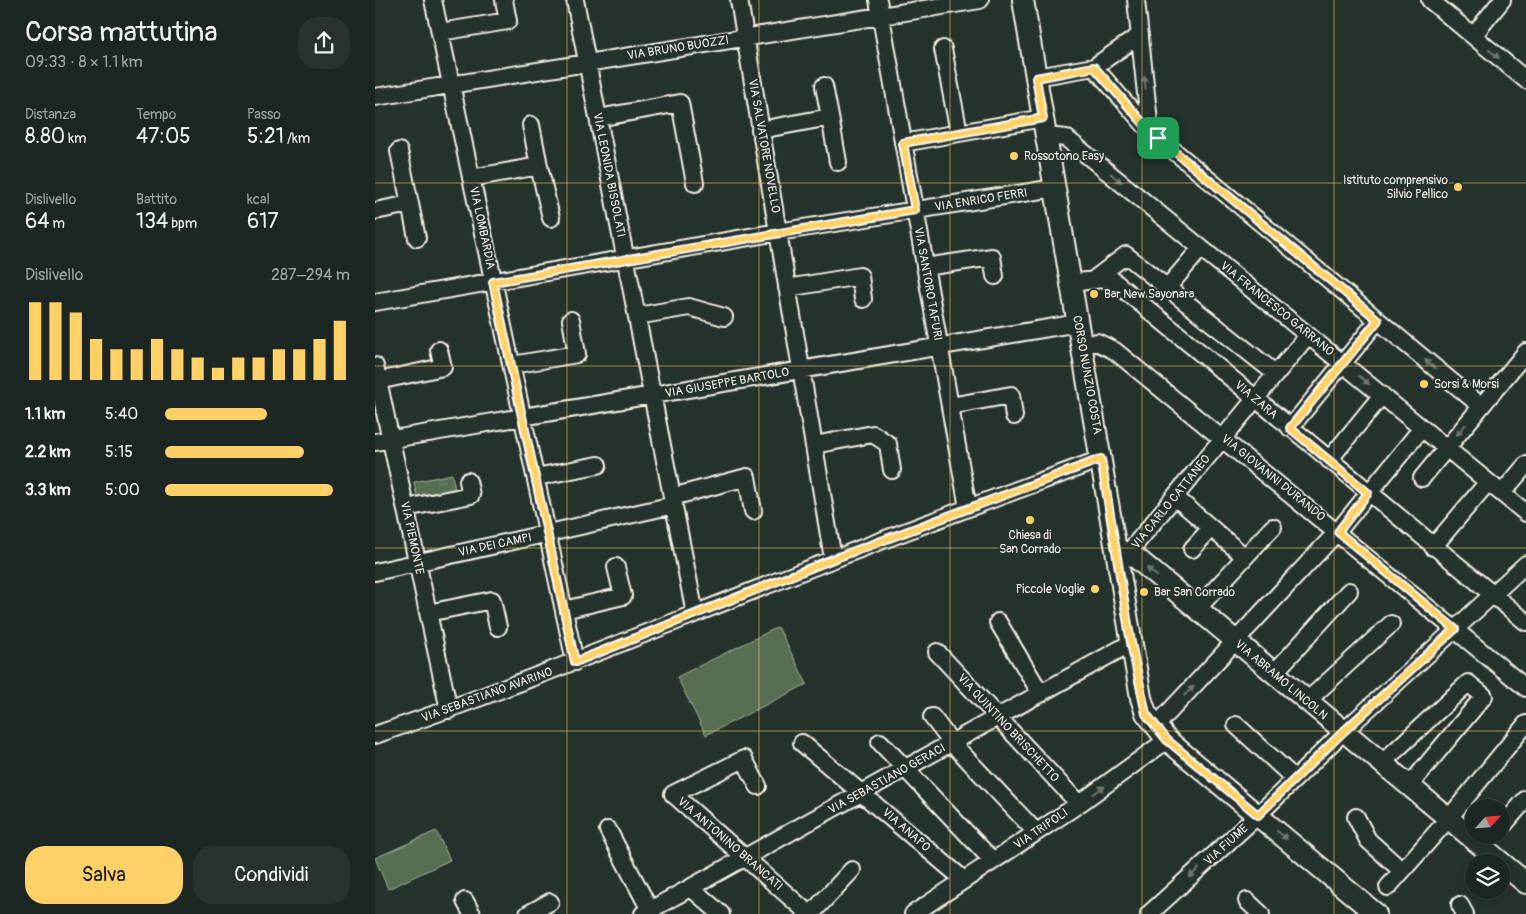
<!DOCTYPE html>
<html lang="it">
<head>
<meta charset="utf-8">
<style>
  body { margin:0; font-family:Pangolin,sans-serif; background:#29322f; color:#f1f3f6; height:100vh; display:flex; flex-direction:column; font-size:19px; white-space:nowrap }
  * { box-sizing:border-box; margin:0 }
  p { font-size:16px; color:#a0a5a5 }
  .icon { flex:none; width:28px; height:28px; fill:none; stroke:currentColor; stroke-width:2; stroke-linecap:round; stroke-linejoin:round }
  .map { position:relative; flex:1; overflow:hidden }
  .sheet { display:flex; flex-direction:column; background:#1c2622; width:375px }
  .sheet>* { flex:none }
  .needle { width:32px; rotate:64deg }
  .buttons { position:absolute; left:1090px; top:799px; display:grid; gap:10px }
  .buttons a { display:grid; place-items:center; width:45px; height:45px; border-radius:50%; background:#1c2622; box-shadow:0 2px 8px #0003,0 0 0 1px #3a4340; font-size:25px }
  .pin { position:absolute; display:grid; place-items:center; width:42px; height:42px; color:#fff; margin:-21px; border-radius:10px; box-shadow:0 2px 8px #0006 }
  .round { display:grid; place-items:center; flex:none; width:52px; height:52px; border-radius:20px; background:#29322f }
  .head { display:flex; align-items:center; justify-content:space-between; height:85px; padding:0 25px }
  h1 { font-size:28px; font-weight:600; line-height:38px }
  .metrics { display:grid; grid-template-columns:repeat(3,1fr); gap:8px; height:85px; padding:5px 25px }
  .metrics div { display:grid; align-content:center }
  .metrics b { font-size:21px; font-weight:600 }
  .metrics small { font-size:14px; font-weight:400 }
  .metrics p { font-size:14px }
  .chart { height:140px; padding:10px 25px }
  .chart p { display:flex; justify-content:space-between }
  .chart svg { width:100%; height:90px; margin-top:5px; stroke:#ffd166; stroke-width:6 }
  .action { display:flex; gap:10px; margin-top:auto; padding:10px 25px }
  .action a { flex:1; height:58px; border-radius:20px; background:#ffd166; color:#111; font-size:20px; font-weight:600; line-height:58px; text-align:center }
  .action a+a { background:#29322f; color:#f1f3f6 }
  ul { padding:0 25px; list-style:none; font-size:16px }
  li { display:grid; grid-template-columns:80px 60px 1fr; align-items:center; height:38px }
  li i { height:12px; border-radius:6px; background:#ffd166 }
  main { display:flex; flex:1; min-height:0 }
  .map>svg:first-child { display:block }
  .grass { fill:url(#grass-tufts); stroke:#a6b09d }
  .pitch { fill:#586e52; stroke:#a6b09d }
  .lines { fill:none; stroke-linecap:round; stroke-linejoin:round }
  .minor-casing { stroke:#f4f1e8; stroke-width:20 }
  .tertiary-casing { stroke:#f4f1e8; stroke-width:24 }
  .minor { stroke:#26332d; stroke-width:16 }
  .tertiary { stroke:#26332d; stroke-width:20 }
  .oneway { fill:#6e766e }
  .route-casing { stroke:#fff; stroke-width:10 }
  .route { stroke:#ffd166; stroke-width:6 }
  .grid { fill:none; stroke:#ffd166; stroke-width:1; stroke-opacity:0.55 }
  .poi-dot { fill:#ffd166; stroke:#26332d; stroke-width:2 }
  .labels { text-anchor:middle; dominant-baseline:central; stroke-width:4; stroke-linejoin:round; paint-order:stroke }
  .street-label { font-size:12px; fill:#f4f1e8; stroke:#26332d }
  .poi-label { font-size:12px; fill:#f4f1e8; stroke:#26332d; text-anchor:start }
</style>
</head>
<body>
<main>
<section class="sheet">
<div class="head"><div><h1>Corsa mattutina</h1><p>09:33 · 8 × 1.1 km</p></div><a class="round"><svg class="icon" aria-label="share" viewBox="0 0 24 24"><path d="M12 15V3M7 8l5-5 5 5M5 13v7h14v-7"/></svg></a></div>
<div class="metrics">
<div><p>Distanza</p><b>8.80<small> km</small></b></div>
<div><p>Tempo</p><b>47:05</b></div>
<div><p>Passo</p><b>5:21<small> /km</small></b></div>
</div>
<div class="metrics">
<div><p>Dislivello</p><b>64<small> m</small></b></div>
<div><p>Battito</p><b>134<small> bpm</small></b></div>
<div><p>kcal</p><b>617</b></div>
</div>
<div class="chart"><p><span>Dislivello</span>287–294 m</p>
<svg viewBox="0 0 160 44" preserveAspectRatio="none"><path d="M5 44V6M15 44V6M25 44V11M35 44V24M45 44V29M55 44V29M65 44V24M75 44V29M85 44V33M95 44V38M105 44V33M115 44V33M125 44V29M135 44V29M145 44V24M155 44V15"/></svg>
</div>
<ul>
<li><b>1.1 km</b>5:40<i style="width:55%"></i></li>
<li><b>2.2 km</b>5:15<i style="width:75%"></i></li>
<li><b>3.3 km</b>5:00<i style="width:91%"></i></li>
</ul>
<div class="action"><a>Salva</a><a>Condividi</a></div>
</section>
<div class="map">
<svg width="1151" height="914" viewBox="0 0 1151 914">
  <defs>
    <pattern id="grass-tufts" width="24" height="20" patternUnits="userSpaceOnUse" patternTransform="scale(1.25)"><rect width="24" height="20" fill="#586e52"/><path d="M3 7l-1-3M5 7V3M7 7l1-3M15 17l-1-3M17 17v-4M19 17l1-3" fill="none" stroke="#71836b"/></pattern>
  </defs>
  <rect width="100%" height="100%" fill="#26332d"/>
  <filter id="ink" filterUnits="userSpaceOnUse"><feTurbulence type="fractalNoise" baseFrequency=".02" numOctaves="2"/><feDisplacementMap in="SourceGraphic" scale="10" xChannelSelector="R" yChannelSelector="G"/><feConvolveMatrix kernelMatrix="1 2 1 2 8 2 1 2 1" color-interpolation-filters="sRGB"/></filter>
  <g filter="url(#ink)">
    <!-- grass -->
    <path class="grass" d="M77 474 80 490 42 498 39 482Z"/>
    <!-- pitch -->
    <path class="pitch" d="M403 627 432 684 331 735 302 677Z
      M61 831 75 860 13 889 0 858Z"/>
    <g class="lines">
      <defs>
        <path id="minor" d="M58 0 200 662
          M200 0 320 614
          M364 0 458 559
          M503 0 593 508
          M761 0 775 131
          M1055 0 1151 80
          M65 32 133 21 129 0
          M1098 36 1127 0
          M568 49 584 133
          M719 67 775 131 1106 406
          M661 77 719 67 765 35
          M449 86 455 117
          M0 97 605 0
          M223 118 305 103 320 183
          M156 125 164 166
          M385 130 455 117 463 162
          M671 136 691 138 1151 513
          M528 143 668 118
          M24 151 35 204
          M96 178 164 166 176 218
          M0 211 35 204 42 238
          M550 267 617 257 620 276
          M718 280 751 255 901 374
          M696 283 735 278 1151 622
          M412 288 485 276 488 299
          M792 288 826 248
          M0 302 403 232 680 188
          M262 316 314 307 349 317
          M707 345 722 342 740 351 1151 688
          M137 365 202 354 196 320
          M0 366 74 710
          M3 381 68 367 64 350
          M575 406 636 395 639 416
          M915 428 1003 320
          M0 442 703 323
          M439 445 498 434 513 444 517 470
          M954 460 1007 395
          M161 477 223 465
          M1047 478 1151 352
          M1127 493 1151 465
          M297 497 372 477 378 511
          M800 497 870 557 822 609
          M31 508 96 495 93 481
          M1058 547 1113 482
          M817 549 836 528
          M754 552 933 335
          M870 557 898 527
          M0 572 299 505
          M189 610 248 596 241 567
          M53 613 117 600 123 627
          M623 622 666 694
          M562 652 704 804
          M899 673 974 591
          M932 701 1016 624
          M557 717 577 743 661 832
          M861 725 919 778
          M780 727 963 531 1047 428
          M0 735C155 682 306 618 459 559 548 524 637 492 726 459
          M505 742 618 861
          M427 743 589 880
          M1007 763 1093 683 1109 696 1034 786
          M383 786 369 759 298 794 434 914
          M981 817 993 840 1027 871
          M1126 828 1151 799
          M233 830 277 914
          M1013 887 1074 818 1151 724
          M316 888 346 914
          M90 901 97 914
          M872 901 886 914
          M1085 905 1090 914
          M153 914 175 902
          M268 914 756 643
          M436 914 477 870
          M538 914 704 804 792 740
          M774 914 883 815 969 731 1151 564"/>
        <path id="tertiary" d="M648 0 766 698 771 713 792 740 1001 914
          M742 553 754 552 1151 883"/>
      </defs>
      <!-- minor casing -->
      <use href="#minor" class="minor-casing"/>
      <!-- tertiary casing -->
      <use href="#tertiary" class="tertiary-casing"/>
      <!-- minor -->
      <use href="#minor" class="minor"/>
      <!-- tertiary -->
      <use href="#tertiary" class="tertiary"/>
    </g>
    <!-- one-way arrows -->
    <defs><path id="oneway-solid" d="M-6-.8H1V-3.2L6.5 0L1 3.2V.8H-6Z" transform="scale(1.25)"/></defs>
    <g class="oneway">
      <use href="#oneway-solid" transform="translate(1119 54) rotate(40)"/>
      <use href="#oneway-solid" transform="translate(770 83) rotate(-96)"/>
      <use href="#oneway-solid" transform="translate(741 178) rotate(39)"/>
      <use href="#oneway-solid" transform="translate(1055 364) rotate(-140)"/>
      <use href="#oneway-solid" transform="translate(989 380) rotate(39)"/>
      <use href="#oneway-solid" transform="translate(1086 430) rotate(130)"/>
      <use href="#oneway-solid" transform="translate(777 572) rotate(-140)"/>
      <use href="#oneway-solid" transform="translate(814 691) rotate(-46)"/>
      <use href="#oneway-solid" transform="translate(724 790) rotate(-35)"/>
      <use href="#oneway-solid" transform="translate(907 835) rotate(40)"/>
      <use href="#oneway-solid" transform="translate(819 873) rotate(138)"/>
    </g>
  </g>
  <g class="lines" filter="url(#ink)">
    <defs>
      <path id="route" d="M719 67 775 131 1003 320 915 428 993 493 963 532 1080 629 969 731 883 815 792 740 771 714 756 643 726 459 458 559 200 662 118 282 540 210 528 143 668 118 661 78Z"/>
    </defs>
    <!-- route casing -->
    <use href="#route" class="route-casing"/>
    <!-- route -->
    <use href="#route" class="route"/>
  </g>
  <!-- grid -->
  <path class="grid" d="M192 0V914M384 0V914M575 0V914M767 0V914M959 0V914M0 183H1151M0 366H1151M0 548H1151M0 731H1151"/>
  <!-- markers -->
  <g class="poi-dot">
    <circle cx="639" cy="156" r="5"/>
    <circle cx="1083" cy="187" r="5"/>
    <circle cx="719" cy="294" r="5"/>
    <circle cx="1049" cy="384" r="5"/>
    <circle cx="655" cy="520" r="5"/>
    <circle cx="720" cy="589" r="5"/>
    <circle cx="769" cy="592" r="5"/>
  </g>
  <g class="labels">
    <!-- street labels -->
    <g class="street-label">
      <text transform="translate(303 48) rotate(-9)">VIA BRUNO BUOZZI</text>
      <text transform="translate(389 146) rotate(80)">VIA SALVATORE NOVELLO</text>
      <text transform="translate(234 175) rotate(79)">VIA LEONIDA BISSOLATI</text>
      <text transform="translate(606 200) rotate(-9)">VIA ENRICO FERRI</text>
      <text transform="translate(107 228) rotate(78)">VIA LOMBARDIA</text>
      <text transform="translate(553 284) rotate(80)">VIA SANTORO TAFURI</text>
      <text transform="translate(902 309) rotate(39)">VIA FRANCESCO GARRANO</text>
      <text transform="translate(712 375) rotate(80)">CORSO NUNZIO COSTA</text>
      <text transform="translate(352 383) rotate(-10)">VIA GIUSEPPE BARTOLO</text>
      <text transform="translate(881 400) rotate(40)">VIA ZARA</text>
      <text transform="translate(898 478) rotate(39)">VIA GIOVANNI DURANDO</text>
      <text transform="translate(796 502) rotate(-51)">VIA CARLO CATTANEO</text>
      <text transform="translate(37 538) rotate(78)">VIA PIEMONTE</text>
      <text transform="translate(120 545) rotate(-12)">VIA DEI CAMPI</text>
      <text transform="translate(906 680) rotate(40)">VIA ABRAMO LINCOLN</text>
      <text transform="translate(112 695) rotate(-20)">VIA SEBASTIANO AVARINO</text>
      <text transform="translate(633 728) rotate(47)">VIA QUINTINO BRISCHETTO</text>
      <text transform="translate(512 779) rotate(-29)">VIA SEBASTIANO GERACI</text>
      <text transform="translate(666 829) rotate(-34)">VIA TRIPOLI</text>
      <text transform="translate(531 830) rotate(41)">VIA ANAPO</text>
      <text transform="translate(355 844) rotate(41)">VIA ANTONINO BRANCATI</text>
      <text transform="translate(851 845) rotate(-42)">VIA FIUME</text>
    </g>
    <!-- poi labels -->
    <g class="poi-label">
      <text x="649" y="156">Rossotono Easy</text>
      <text x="1073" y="180" text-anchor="end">Istituto comprensivo<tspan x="1073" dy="14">Silvio Pellico</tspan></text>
      <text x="729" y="294">Bar New Sayonara</text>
      <text x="1059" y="384">Sorsi &amp; Morsi</text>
      <text x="655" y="535" text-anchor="middle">Chiesa di<tspan x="655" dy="14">San Corrado</tspan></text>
      <text x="710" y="589" text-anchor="end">Piccole Voglie</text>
      <text x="779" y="592">Bar San Corrado</text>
    </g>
  </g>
</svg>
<div class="buttons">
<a><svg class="needle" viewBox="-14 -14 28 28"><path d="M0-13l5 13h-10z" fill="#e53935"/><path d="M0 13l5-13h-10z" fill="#a0a5a5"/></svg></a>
<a><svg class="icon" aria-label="layers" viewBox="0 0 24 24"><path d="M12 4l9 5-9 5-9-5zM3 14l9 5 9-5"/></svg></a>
</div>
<div class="pin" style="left:783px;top:138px;background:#1e9e55"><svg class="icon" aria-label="arrive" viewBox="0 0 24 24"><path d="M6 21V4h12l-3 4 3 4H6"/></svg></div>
</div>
</main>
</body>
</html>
